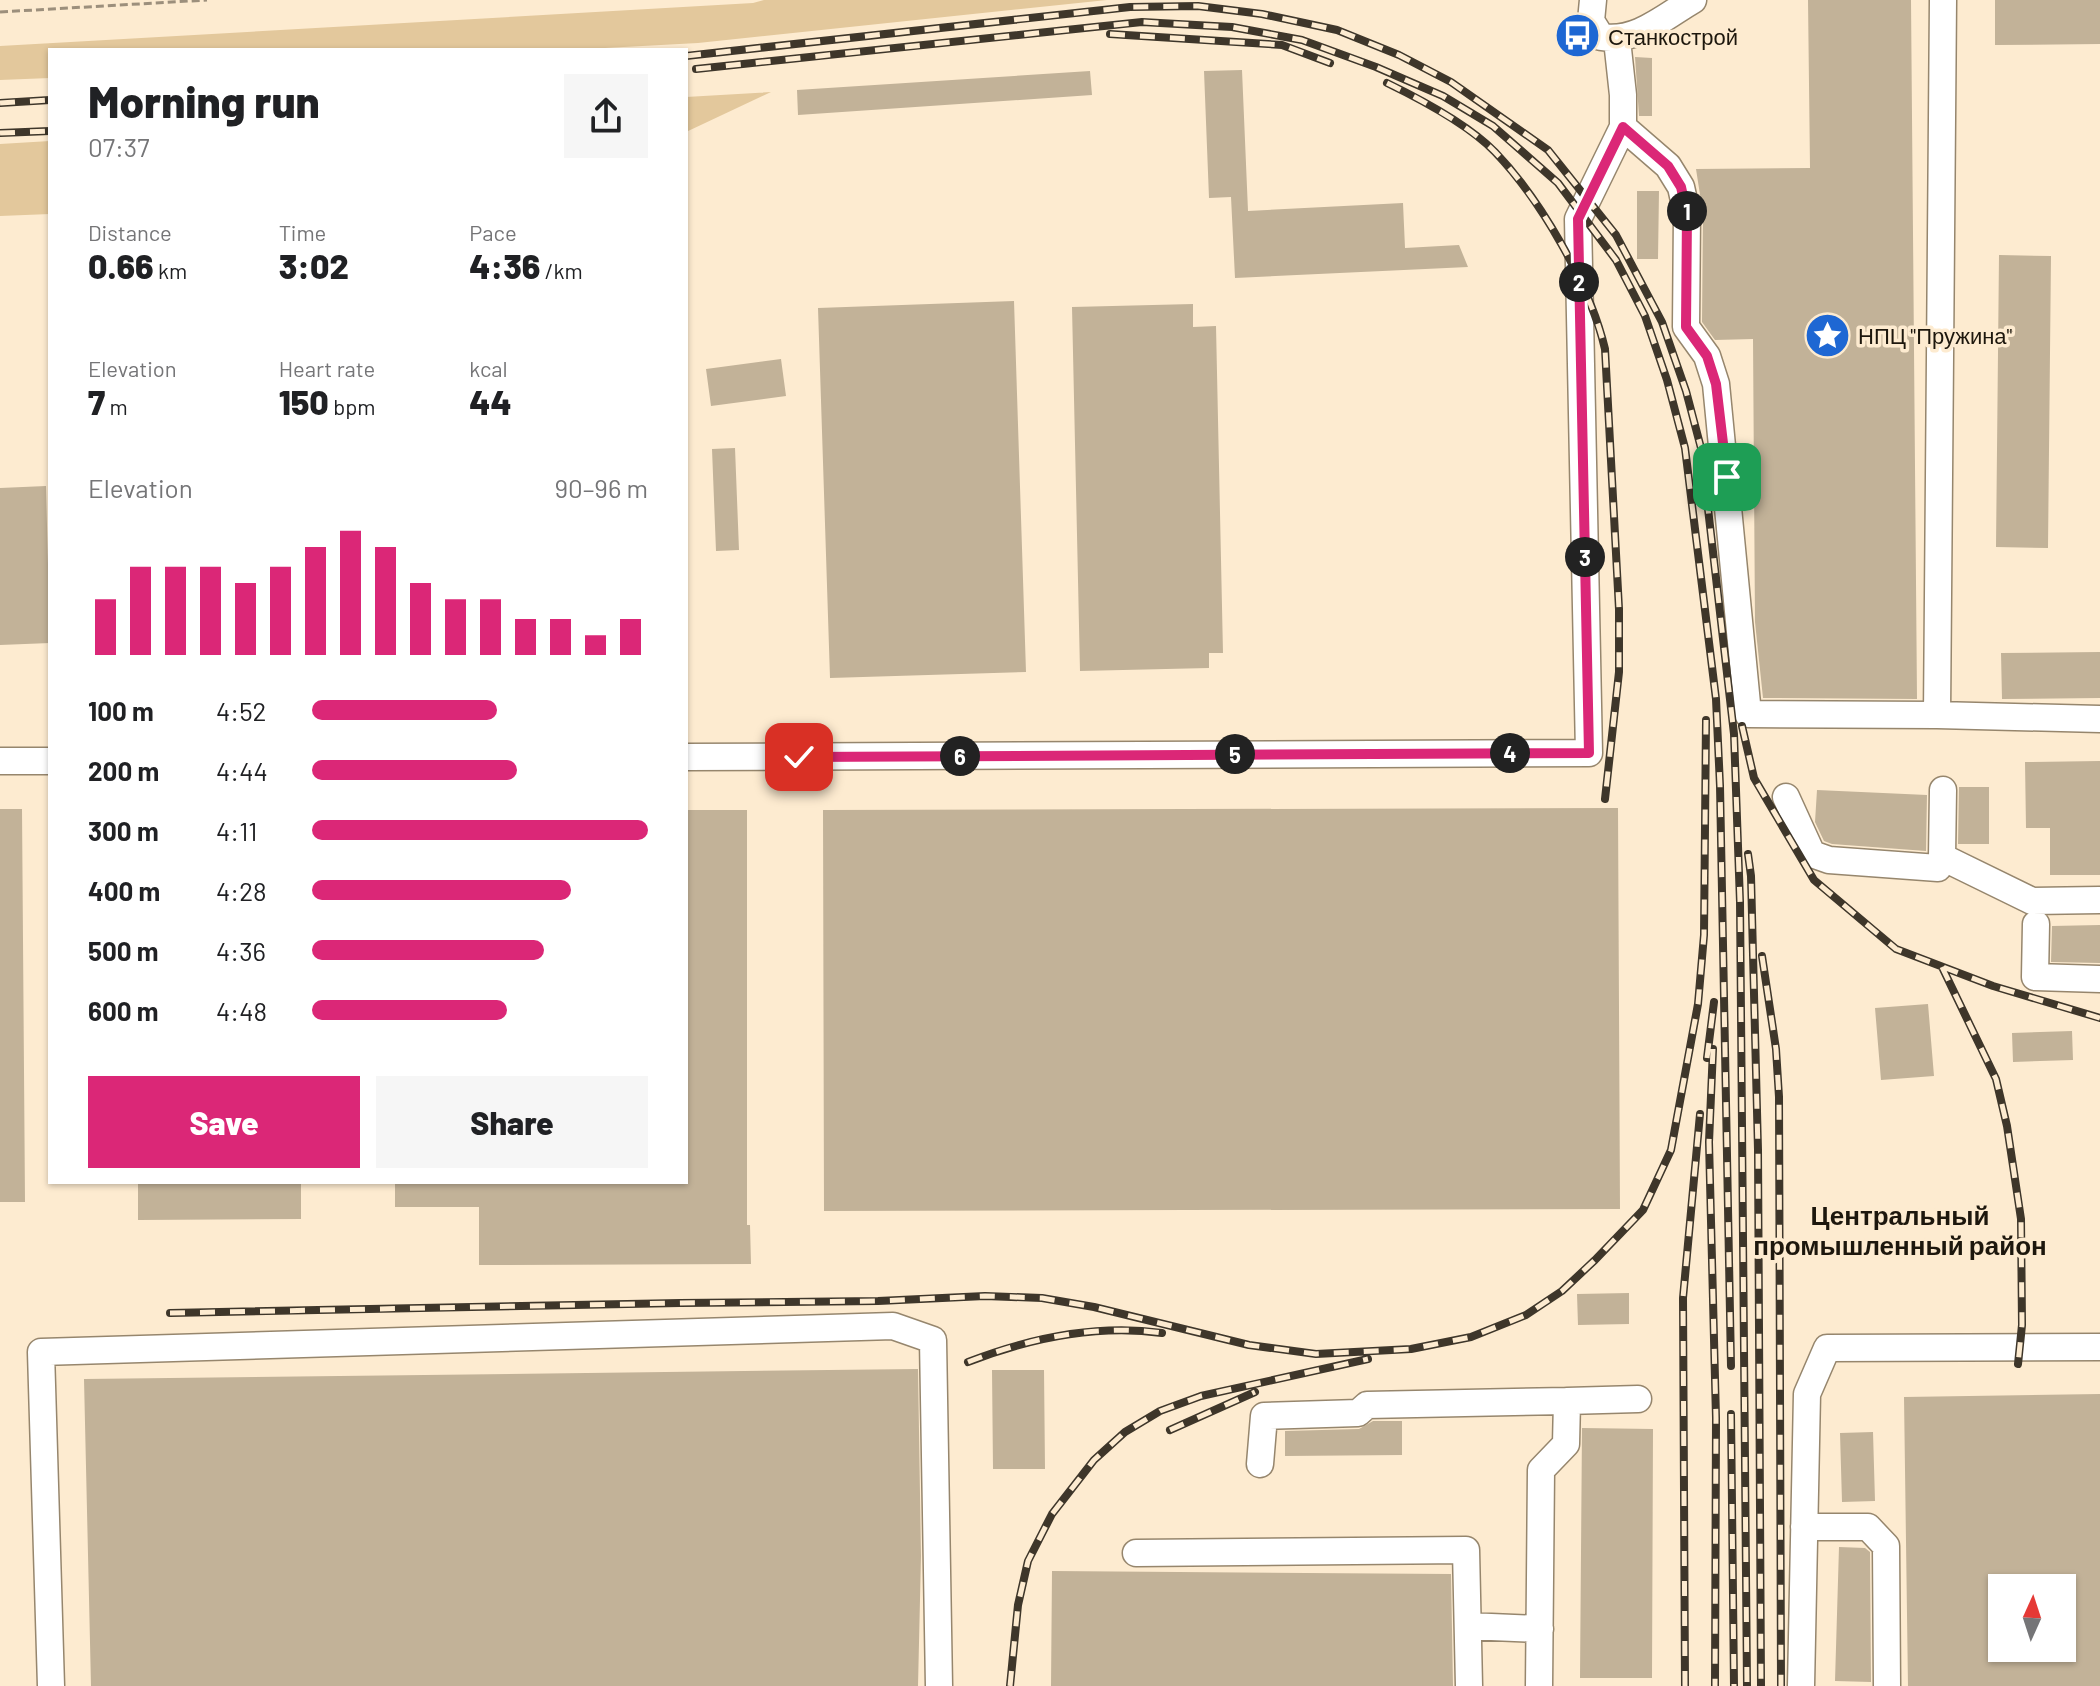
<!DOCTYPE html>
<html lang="en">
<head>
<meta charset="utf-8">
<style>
  body { margin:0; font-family:Barlow,sans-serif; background:#f6f6f6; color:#202124; height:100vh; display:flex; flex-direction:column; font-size:30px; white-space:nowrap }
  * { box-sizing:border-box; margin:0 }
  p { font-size:26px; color:#757577 }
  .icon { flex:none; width:44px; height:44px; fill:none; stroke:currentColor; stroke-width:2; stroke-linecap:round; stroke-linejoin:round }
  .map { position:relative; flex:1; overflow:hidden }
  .sheet { position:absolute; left:48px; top:48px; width:640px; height:1136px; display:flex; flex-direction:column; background:#fff; border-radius:0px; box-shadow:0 2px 6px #0004 }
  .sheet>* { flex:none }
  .needle { width:52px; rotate:3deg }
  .buttons { position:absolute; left:1988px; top:1574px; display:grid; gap:16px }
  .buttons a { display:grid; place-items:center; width:88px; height:88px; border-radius:0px; background:#fff; box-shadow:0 2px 6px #0004; font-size:40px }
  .pin { position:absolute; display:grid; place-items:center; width:68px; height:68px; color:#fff; margin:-34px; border-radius:16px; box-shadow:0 4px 12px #0006 }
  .km { position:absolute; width:40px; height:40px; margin:-20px; border-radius:50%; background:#222; color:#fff; font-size:22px; line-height:40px; text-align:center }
  .round { display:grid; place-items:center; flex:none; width:84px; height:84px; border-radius:0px; background:#f6f6f6 }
  .summary { display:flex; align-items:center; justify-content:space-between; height:136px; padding:0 40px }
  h1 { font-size:44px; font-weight:800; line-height:60px }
  .figures { display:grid; grid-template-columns:repeat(3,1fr); gap:12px; height:136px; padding:8px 40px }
  .figures div { display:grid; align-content:center }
  .figures b { font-size:34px; font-weight:800 }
  .figures small { font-size:22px; font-weight:400 }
  .figures p { font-size:22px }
  .chart { height:224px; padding:16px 40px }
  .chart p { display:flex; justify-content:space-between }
  .chart svg { width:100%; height:144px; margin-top:8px; stroke:#db2777; stroke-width:6 }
  .button { display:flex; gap:16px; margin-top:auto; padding:16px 40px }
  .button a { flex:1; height:92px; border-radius:0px; background:#db2777; color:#fff; font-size:32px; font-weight:800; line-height:92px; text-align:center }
  .button a+a { background:#f6f6f6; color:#202124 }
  ul { padding:0 40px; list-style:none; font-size:26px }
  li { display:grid; grid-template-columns:128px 96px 1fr; align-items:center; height:60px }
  li i { height:20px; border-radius:10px; background:#db2777 }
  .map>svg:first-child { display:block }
  .green { fill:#e3c89c }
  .building { fill:#c2b298; fill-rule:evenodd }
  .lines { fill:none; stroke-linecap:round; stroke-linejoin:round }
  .minor-casing { stroke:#96866d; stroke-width:29 }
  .path { stroke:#9c8f7c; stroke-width:3; stroke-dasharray:8 4; stroke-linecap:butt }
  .minor { stroke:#fff; stroke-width:26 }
  .rail-casing { stroke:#3e362a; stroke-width:8 }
  .rail { stroke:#fdebd0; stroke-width:5; stroke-dasharray:15; stroke-linecap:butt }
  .route-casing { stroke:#fff; stroke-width:16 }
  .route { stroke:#db2777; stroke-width:10 }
  .labels { text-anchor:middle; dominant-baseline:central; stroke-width:7; stroke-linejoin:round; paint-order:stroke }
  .poi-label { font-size:22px; fill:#1d170d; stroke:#fdebd0; text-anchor:start }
  .quarter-label { font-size:26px; font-weight:bold; fill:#1d170d; stroke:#fdebd0 }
</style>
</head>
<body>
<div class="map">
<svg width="2100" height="1686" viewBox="0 0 2100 1686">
  <rect width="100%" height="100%" fill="#fdebd0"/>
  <!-- green -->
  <path class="green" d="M764 0H1107L698 43 568 50H50V78L0 80V46L753 3Z
    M771 92 686 132V97Z
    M50 141V214L0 216V144Z"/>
  <!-- building -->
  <path class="building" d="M1808 0H1911L1917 699 1763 698 1755 622 1753 339 1715 340 1702 322 1703 214 1696 169 1810 168Z
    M1995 0H2100V44L1995 45Z
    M1635 57 1652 58V116H1639Z
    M1242 70 1248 211 1403 203 1405 248 1459 245 1468 267 1235 278 1231 197 1209 198 1204 71Z
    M1090 71 1092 95 798 115 797 90Z
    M1637 191H1659L1658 259H1637Z
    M1999 255 2051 256 2048 548 1996 547Z
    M1014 301 1026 672 830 678 818 308Z
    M1193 304V327L1216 326 1223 653H1209V668L1080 671 1072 307Z
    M781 359 786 396 711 406 706 369Z
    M735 448 739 550 716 551 712 449Z
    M46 486 50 643 0 645V488Z
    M2100 652V698L2002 699 2001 653Z
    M2100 761V875H2050V828H2026L2025 762Z
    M1959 787H1989V844H1958Z
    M1817 790 1927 795 1926 851 1832 844 1824 841 1815 822Z
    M1618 808 1620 1209 824 1211 823 810Z
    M0 809H22L25 1202H0Z
    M686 810H747V1225H750L751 1264 479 1265V1207H395V1182H686Z
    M2100 925V963L2051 962 2052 926Z
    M1928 1004 1934 1076 1881 1080 1875 1008Z
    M2072 1031 2073 1060 2013 1062 2012 1033Z
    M138 1182H301V1219L138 1220Z
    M1629 1293V1324L1578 1325 1577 1294Z
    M918 1369 921 1556 918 1686H91L84 1379Z
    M992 1370H1044L1045 1469H993Z
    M2100 1394V1686H1908L1904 1397ZM2002 1588H2062V1648H2002Z
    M1373 1421H1402V1455L1285 1456V1431L1359 1429Z
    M1582 1428 1653 1429 1652 1678H1580Z
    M1873 1432 1875 1501 1842 1502 1840 1433Z
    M1839 1547 1865 1548 1870 1552 1871 1682 1835 1681Z
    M1052 1571 1451 1574 1453 1686H1051Z"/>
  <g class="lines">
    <defs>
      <path id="minor" d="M1593 0 1591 21 1601 37C1636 43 1664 17 1693 0
        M1623 127 1668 166 1681 187 1687 214 1686 327 1707 356 1716 384 1748 714 1937 715 1943 0
        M1937 715 2100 719
        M686 757 1589 753 1578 219 1623 127V95L1617 40
        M0 761H50
        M1943 790 1942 857 2032 901 2100 900
        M1786 797 1812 854 1829 860 1938 868 1942 857
        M2036 924 2035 977 2100 979
        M1260 1464 1264 1416 1358 1413 1367 1405 1567 1401
        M1804 1527H1868L1886 1546 1887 1686
        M1136 1553 1466 1550 1469 1686
        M1468 1626 1540 1629
        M51 1686 41 1352 893 1326 933 1340 939 1686
        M1539 1686 1541 1470 1566 1444 1567 1401 1638 1399
        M1801 1686 1807 1394 1827 1348 2100 1347"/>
    </defs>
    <!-- minor casing -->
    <use href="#minor" class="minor-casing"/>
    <!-- path -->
    <path class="path" d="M0 12 207 0"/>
    <!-- minor -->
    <use href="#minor" class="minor"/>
    <defs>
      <path id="rail" d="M1110 34 1282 45 1330 63
        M686 56 1130 7 1198 6 1262 14 1337 30 1399 55 1451 82 1548 150 1616 235 1662 322 1686 391 1701 448 1734 734 1740 902 1747 1686
        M696 69 1142 22 1232 27 1302 40 1376 67 1443 96 1493 126 1558 183 1616 260 1645 316 1667 380 1685 448 1716 699 1720 786 1731 1366
        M1387 83C1420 99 1470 126 1495 152 1541 200 1590 285 1605 349L1619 609V672L1605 799
        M0 103 50 100
        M0 133 50 131
        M1742 726 1754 778 1814 880 1896 949 1993 986 2100 1018
        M1748 854 1751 876 1758 1150 1761 1686
        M1762 956 1776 1049 1779 1097 1781 1686
        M1942 967 1996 1079 2007 1126 2021 1219 2022 1325 2018 1364
        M1713 1049 1709 1142 1716 1418 1715 1686
        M1707 1058 1714 1002
        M170 1313 680 1303 878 1301 985 1296 1042 1298 1094 1307 1249 1345 1316 1354 1411 1349 1471 1337 1526 1315 1562 1291 1595 1260 1643 1210 1671 1150 1698 1004 1704 935 1706 720
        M968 1362C1030 1338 1095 1324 1162 1333
        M1731 1414 1734 1686
        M1170 1430 1255 1392
        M1010 1686 1018 1605 1028 1561 1052 1514 1094 1460 1125 1432 1160 1411 1201 1396 1368 1359
        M1685 1686 1683 1298 1700 1114"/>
    </defs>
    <!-- rail casing -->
    <use href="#rail" class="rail-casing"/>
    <!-- rail -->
    <use href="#rail" class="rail"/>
  </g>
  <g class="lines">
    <defs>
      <path id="route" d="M799 757 1589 753 1578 219 1623 127 1668 166 1681 187 1687 214 1686 327 1707 356 1716 384 1727 477"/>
    </defs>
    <!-- route casing -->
    <use href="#route" class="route-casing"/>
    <!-- route -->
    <use href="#route" class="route"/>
  </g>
  <!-- icons -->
  <defs>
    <symbol id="bus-disc" viewBox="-11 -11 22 22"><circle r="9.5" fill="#1e67d3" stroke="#fdebd0"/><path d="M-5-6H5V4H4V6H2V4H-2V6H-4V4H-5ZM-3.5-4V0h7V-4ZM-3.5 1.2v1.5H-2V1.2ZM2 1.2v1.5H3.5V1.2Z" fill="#fff"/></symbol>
    <symbol id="sight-disc" viewBox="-11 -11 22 22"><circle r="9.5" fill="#1e67d3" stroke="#fdebd0"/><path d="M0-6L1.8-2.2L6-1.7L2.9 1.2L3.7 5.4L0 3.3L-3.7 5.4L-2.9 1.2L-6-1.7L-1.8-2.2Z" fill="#fff"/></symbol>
  </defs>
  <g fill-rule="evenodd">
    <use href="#bus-disc" x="1552" y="10" width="51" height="51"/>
    <use href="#sight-disc" x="1802" y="310" width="51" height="51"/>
  </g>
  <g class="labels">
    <!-- poi labels -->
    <g class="poi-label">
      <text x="1608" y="36">Станкострой</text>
      <text x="1858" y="335">НПЦ "Пружина"</text>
    </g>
    <!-- quarter labels -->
    <g class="quarter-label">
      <text x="1900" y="1214">Центральный<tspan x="1900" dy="30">промышленный район</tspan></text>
    </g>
  </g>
</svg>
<div class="buttons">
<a><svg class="needle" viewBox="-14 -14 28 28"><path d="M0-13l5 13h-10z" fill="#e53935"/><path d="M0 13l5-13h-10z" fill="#757577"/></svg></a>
</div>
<div class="pin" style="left:1727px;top:477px;background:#1e9e55"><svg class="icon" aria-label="arrive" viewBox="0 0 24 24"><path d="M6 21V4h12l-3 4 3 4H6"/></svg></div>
<div class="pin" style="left:799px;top:757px;background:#d93025"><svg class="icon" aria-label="check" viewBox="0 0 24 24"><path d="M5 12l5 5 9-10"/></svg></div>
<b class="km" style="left:1687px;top:211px">1</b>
<b class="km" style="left:1579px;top:282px">2</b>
<b class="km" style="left:1585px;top:557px">3</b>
<b class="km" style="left:1510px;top:753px">4</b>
<b class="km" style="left:1235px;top:754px">5</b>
<b class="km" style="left:960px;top:756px">6</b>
<section class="sheet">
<div class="summary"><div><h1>Morning run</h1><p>07:37</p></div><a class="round"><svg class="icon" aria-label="share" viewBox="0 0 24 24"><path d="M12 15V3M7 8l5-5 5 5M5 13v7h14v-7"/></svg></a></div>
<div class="figures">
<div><p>Distance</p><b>0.66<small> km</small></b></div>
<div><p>Time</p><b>3:02</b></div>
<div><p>Pace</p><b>4:36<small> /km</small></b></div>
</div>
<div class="figures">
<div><p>Elevation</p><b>7<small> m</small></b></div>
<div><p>Heart rate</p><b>150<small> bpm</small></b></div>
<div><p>kcal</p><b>44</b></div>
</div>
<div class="chart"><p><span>Elevation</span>90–96 m</p>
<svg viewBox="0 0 160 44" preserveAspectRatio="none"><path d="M5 44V27M15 44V17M25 44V17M35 44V17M45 44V22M55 44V17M65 44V11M75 44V6M85 44V11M95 44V22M105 44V27M115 44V27M125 44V33M135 44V33M145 44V38M155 44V33"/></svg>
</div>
<ul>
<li><b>100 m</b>4:52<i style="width:55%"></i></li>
<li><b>200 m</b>4:44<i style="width:61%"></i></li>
<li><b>300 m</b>4:11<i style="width:100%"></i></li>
<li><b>400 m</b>4:28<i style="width:77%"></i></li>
<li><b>500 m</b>4:36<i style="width:69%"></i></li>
<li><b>600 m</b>4:48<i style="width:58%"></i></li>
</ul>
<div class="button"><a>Save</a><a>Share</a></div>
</section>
</div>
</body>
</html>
